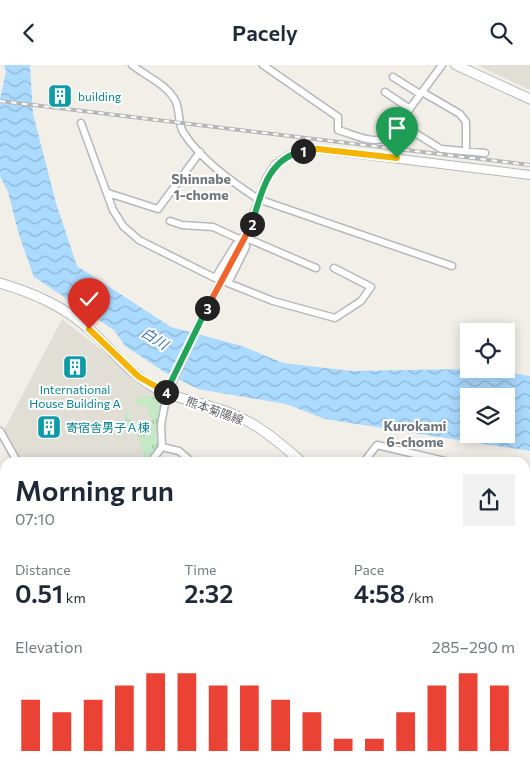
<!DOCTYPE html>
<html lang="en">
<head>
<meta charset="utf-8">
<style>
  body { margin:0; font-family:Commissioner,"Noto Sans JP",sans-serif; background:#f2f2f3; color:#1f2937; height:100vh; display:flex; flex-direction:column; font-size:19px; white-space:nowrap }
  * { box-sizing:border-box; margin:0 }
  p { font-size:16px; color:#747a83 }
  .icon { flex:none; width:28px; height:28px; fill:none; stroke:currentColor; stroke-width:2; stroke-linecap:round; stroke-linejoin:round }
  .map { position:relative; flex:1; overflow:hidden }
  .panel { position:absolute; left:0px; top:392px; width:530px; height:321px; display:flex; flex-direction:column; background:#fff; border-radius:15px 15px 0 0; box-shadow:0 2px 12px #0003 }
  .panel>* { flex:none }
  .fabs { position:absolute; left:460px; top:258px; display:grid; gap:10px }
  .fabs a { display:grid; place-items:center; width:55px; height:55px; border-radius:0px; background:#fff; box-shadow:0 2px 12px #0003; font-size:25px }
  .pin { position:absolute; display:grid; place-items:center; width:42px; height:42px; color:#fff; margin:-51px -21px; border-radius:50% 50% 50% 0; rotate:-45deg; box-shadow:0 0 5px #0007 }
  .pin .icon { rotate:45deg }
  .km { position:absolute; width:25px; height:25px; margin:-12px; border-radius:50%; background:#222; color:#fff; font-size:14px; line-height:25px; text-align:center }
  .round { display:grid; place-items:center; flex:none; width:52px; height:52px; border-radius:0px; background:#f2f2f3 }
  .summary { display:flex; align-items:center; justify-content:space-between; height:85px; padding:0 15px }
  h1 { font-size:28px; font-weight:600; line-height:38px }
  .figures { display:grid; grid-template-columns:repeat(3,1fr); gap:8px; height:85px; padding:5px 15px }
  .figures div { display:grid; align-content:center }
  .figures b { font-size:25px; font-weight:600 }
  .figures small { font-size:14px; font-weight:400 }
  .figures p { font-size:14px }
  .chart { height:140px; padding:10px 15px }
  .chart p { display:flex; justify-content:space-between }
  .chart svg { width:100%; height:90px; margin-top:5px; stroke:#ea4335; stroke-width:6 }
  header { display:flex; justify-content:space-between; align-items:center; height:65px; padding:0 15px; background:#fff; font-size:22px; font-weight:600 }
  .map>svg:first-child { display:block }
  .education { fill:#e1ded6 }
  .grass { fill:url(#grass-tufts) }
  .forest { fill:url(#forest-firs) }
  .water { fill:url(#water-waves); fill-rule:evenodd }
  .lines { fill:none; stroke-linecap:round; stroke-linejoin:round }
  .minor-casing { stroke:#b5b8bc; stroke-width:9 }
  .tertiary-casing { stroke:#b5b8bc; stroke-width:10 }
  .secondary-casing { stroke:#b6babf; stroke-width:11 }
  .minor { stroke:#fff; stroke-width:6 }
  .tertiary { stroke:#fff; stroke-width:8 }
  .secondary { stroke:#fff; stroke-width:9 }
  .rail-casing { stroke:#b6b7b8; stroke-width:4 }
  .rail { stroke:#fff; stroke-width:2; stroke-dasharray:5.5; stroke-linecap:butt }
  .split-1-casing { stroke:#fff; stroke-width:10 }
  .split-2-casing { stroke:#fff; stroke-width:10 }
  .split-3-casing { stroke:#fff; stroke-width:10 }
  .split-4-casing { stroke:#fff; stroke-width:10 }
  .split-5-casing { stroke:#fff; stroke-width:10 }
  .split-1 { stroke:#f5b400; stroke-width:6 }
  .split-2 { stroke:#22a559; stroke-width:6 }
  .split-3 { stroke:#f0652b; stroke-width:6 }
  .split-4 { stroke:#22a559; stroke-width:6 }
  .split-5 { stroke:#f5b400; stroke-width:6 }
  .labels { text-anchor:middle; dominant-baseline:central; stroke-width:4; stroke-linejoin:round; paint-order:stroke }
  .culture-label { font-size:12px; fill:#0d838f; stroke:#fff; text-anchor:start }
  .street-label { font-size:12px; fill:#5f6368; stroke:#fff }
  .neighbourhood-label { font-size:14px; font-weight:bold; fill:#70757a; stroke:#fff }
  .water-label { font-size:14px; font-style:italic; fill:#4174aa; stroke:#fff }
</style>
</head>
<body>
<header><svg class="icon" aria-label="back" viewBox="0 0 24 24"><path d="M15 5l-7 7 7 7"/></svg>Pacely<svg class="icon" aria-label="search" viewBox="0 0 24 24"><circle cx="10" cy="10" r="6"/><path d="M15 15l6 6"/></svg></header>
<div class="map">
<svg width="530" height="713" viewBox="0 0 530 713">
  <defs>
    <pattern id="grass-tufts" width="24" height="20" patternUnits="userSpaceOnUse" patternTransform="scale(1.25)"><rect width="24" height="20" fill="#c5e8c5"/><path d="M3 7l-1-3M5 7V3M7 7l1-3M15 17l-1-3M17 17v-4M19 17l1-3" fill="none" stroke="#a3c0a4"/></pattern>
    <pattern id="forest-firs" width="22" height="20" patternUnits="userSpaceOnUse" patternTransform="scale(1.25)"><rect width="22" height="20" fill="#c5e8c5"/><path d="M5 1l3.5 6h-7zM16 11l3.5 6h-7z" fill="#a3c0a4"/></pattern>
    <pattern id="water-waves" width="16" height="10" patternUnits="userSpaceOnUse" patternTransform="scale(1.25)"><rect width="16" height="10" fill="#aadaff"/><path d="M0 5q4-4 8 0t8 0" fill="none" stroke="#8eb4d2"/></pattern>
  </defs>
  <rect width="100%" height="100%" fill="#f1efe8"/>
  <!-- education -->
  <path class="education" d="M478 0H530V25L487 5Z
    M62 254 109 291 139 320 166 335 158 358 159 378 147 397H22L4 365Z"/>
  <!-- grass -->
  <path class="grass" d="M147 331 166 335 158 358 159 382 147 397H137L135 395 144 392 138 369 133 370 135 362 126 355 125 357 124 352 129 345 131 346 128 352 144 364 153 361 146 339 136 341 134 339 137 334Z"/>
  <!-- forest -->
  <path class="forest" d="M5 545V709H282L285 713H0V552Z"/>
  <!-- water -->
  <path class="water" d="M4 0H30L33 49 56 138 77 201 171 262 242 281 283 298 352 306 465 304 469 297V304H505L511 308 530 311V386L325 354 286 339 198 324 166 308 125 281 114 265 34 212 19 170 8 127 0 111V35L6 6ZM469 331H506V369H469Z"/>
  <g class="lines">
    <defs>
      <path id="minor" d="M132 0C146 11 168 20 176 37 180 47 178 58 183 67 201 95 231 116 258 134L452 201
        M263 0 338 52V65C355 70 370 79 388 73L442 0
        M393 12 420 29
        M385 27 410 44
        M422 27 460 49 466 57V86
        M81 58 113 145 123 161 139 175 215 213 236 179 245 174 246 182 228 218 273 236 335 253 361 236 371 222 334 203
        M399 58 441 84 485 88
        M108 128 158 144 200 87
        M170 156 182 160 213 162 237 173 251 175 316 203
        M0 366 18 398
        M162 382 179 386 193 398
        M150 398 162 382 161 360 167 328
        M363 398 377 380 453 398
        M525 490 530 488
        M0 552 5 545
        M525 554 530 552
        M525 692 530 690
        M322 709 328 713
        M349 709 354 713
        M461 709 464 713
        M334 713 339 709
        M396 713 398 709
        M482 713 486 709"/>
      <path id="tertiary" d="M167 328 204 248 245 174 267 113 275 100 290 90 318 84 530 110"/>
      <path id="secondary" d="M456 0 530 34
        M0 218C33 228 64 241 90 265 113 285 131 311 159 325 183 336 210 339 235 350 261 361 282 380 303 398
        M520 709 522 713"/>
    </defs>
    <!-- minor casing -->
    <use href="#minor" class="minor-casing"/>
    <!-- tertiary casing -->
    <use href="#tertiary" class="tertiary-casing"/>
    <!-- secondary casing -->
    <use href="#secondary" class="secondary-casing"/>
    <!-- minor -->
    <use href="#minor" class="minor"/>
    <!-- tertiary -->
    <use href="#tertiary" class="tertiary"/>
    <!-- secondary -->
    <use href="#secondary" class="secondary"/>
    <defs>
      <path id="rail" d="M0 36 530 100"/>
    </defs>
    <!-- rail casing -->
    <use href="#rail" class="rail-casing"/>
    <!-- rail -->
    <use href="#rail" class="rail"/>
  </g>
  <g class="lines">
    <defs>
      <path id="split-1" d="M303 86 318 84 397 93"/>
      <path id="split-2" d="M252 159C261 129 267 94 303 86"/>
      <path id="split-3" d="M207 243 252 159"/>
      <path id="split-4" d="M166 327 207 243"/>
      <path id="split-5" d="M89 264 139 312 166 327"/>
    </defs>
    <!-- split-1 casing -->
    <use href="#split-1" class="split-1-casing"/>
    <!-- split-2 casing -->
    <use href="#split-2" class="split-2-casing"/>
    <!-- split-3 casing -->
    <use href="#split-3" class="split-3-casing"/>
    <!-- split-4 casing -->
    <use href="#split-4" class="split-4-casing"/>
    <!-- split-5 casing -->
    <use href="#split-5" class="split-5-casing"/>
    <!-- split-1 -->
    <use href="#split-1" class="split-1"/>
    <!-- split-2 -->
    <use href="#split-2" class="split-2"/>
    <!-- split-3 -->
    <use href="#split-3" class="split-3"/>
    <!-- split-4 -->
    <use href="#split-4" class="split-4"/>
    <!-- split-5 -->
    <use href="#split-5" class="split-5"/>
  </g>
  <!-- icons -->
  <defs>
    <symbol id="building-square" viewBox="-11 -11 22 22"><rect x="-9" y="-9" width="18" height="18" rx="4" fill="#0f9aa8" stroke="#fff"/><path d="M-4-6H4V6H1V3H-1V6H-4ZM-2.5-4.3h1.7v1.8h-1.7ZM.8-4.3h1.7v1.8H.8ZM-2.5-1h1.7V.8h-1.7ZM.8-1h1.7V.8H.8Z" fill="#fff"/></symbol>
  </defs>
  <g fill-rule="evenodd">
    <use href="#building-square" x="46" y="17" width="28" height="28"/>
    <use href="#building-square" x="61" y="288" width="28" height="28"/>
    <use href="#building-square" x="35" y="348" width="28" height="28"/>
  </g>
  <g class="labels">
    <!-- culture labels -->
    <g class="culture-label">
      <text x="78" y="31">building</text>
      <text x="75" y="324" text-anchor="middle">International<tspan x="75" dy="14">House Building A</tspan></text>
      <text x="66" y="362">寄宿舎男子Ａ棟</text>
    </g>
    <!-- street labels -->
    <g class="street-label">
      <text transform="translate(215 345) rotate(20)">熊本菊陽線</text>
    </g>
    <!-- neighbourhood labels -->
    <g class="neighbourhood-label">
      <text x="201" y="113">Shinnabe<tspan x="201" dy="16">1-chome</tspan></text>
      <text x="415" y="360">Kurokami<tspan x="415" dy="16">6-chome</tspan></text>
    </g>
    <!-- water labels -->
    <g class="water-label">
      <text transform="translate(155 273) rotate(32)">白川</text>
    </g>
  </g>
</svg>
<div class="fabs">
<a><svg class="icon" aria-label="locate" viewBox="0 0 24 24"><circle cx="12" cy="12" r="6"/><path d="M12 2v4M12 18v4M2 12h4M18 12h4"/></svg></a>
<a><svg class="icon" aria-label="layers" viewBox="0 0 24 24"><path d="M12 4l9 5-9 5-9-5zM3 14l9 5 9-5"/></svg></a>
</div>
<div class="pin" style="left:397px;top:93px;background:#1e9e55"><svg class="icon" aria-label="arrive" viewBox="0 0 24 24"><path d="M6 21V4h12l-3 4 3 4H6"/></svg></div>
<div class="pin" style="left:89px;top:264px;background:#d93025"><svg class="icon" aria-label="check" viewBox="0 0 24 24"><path d="M5 12l5 5 9-10"/></svg></div>
<b class="km" style="left:303px;top:86px">1</b>
<b class="km" style="left:252px;top:159px">2</b>
<b class="km" style="left:207px;top:243px">3</b>
<b class="km" style="left:166px;top:327px">4</b>
<section class="panel">
<div class="summary"><div><h1>Morning run</h1><p>07:10</p></div><a class="round"><svg class="icon" aria-label="share" viewBox="0 0 24 24"><path d="M12 15V3M7 8l5-5 5 5M5 13v7h14v-7"/></svg></a></div>
<div class="figures">
<div><p>Distance</p><b>0.51<small> km</small></b></div>
<div><p>Time</p><b>2:32</b></div>
<div><p>Pace</p><b>4:58<small> /km</small></b></div>
</div>
<div class="chart"><p><span>Elevation</span>285–290 m</p>
<svg viewBox="0 0 160 44" preserveAspectRatio="none"><path d="M5 44V19M15 44V25M25 44V19M35 44V12M45 44V6M55 44V6M65 44V12M75 44V12M85 44V19M95 44V25M105 44V38M115 44V38M125 44V25M135 44V12M145 44V6M155 44V12"/></svg>
</div>
</section>
</div>
</body>
</html>
